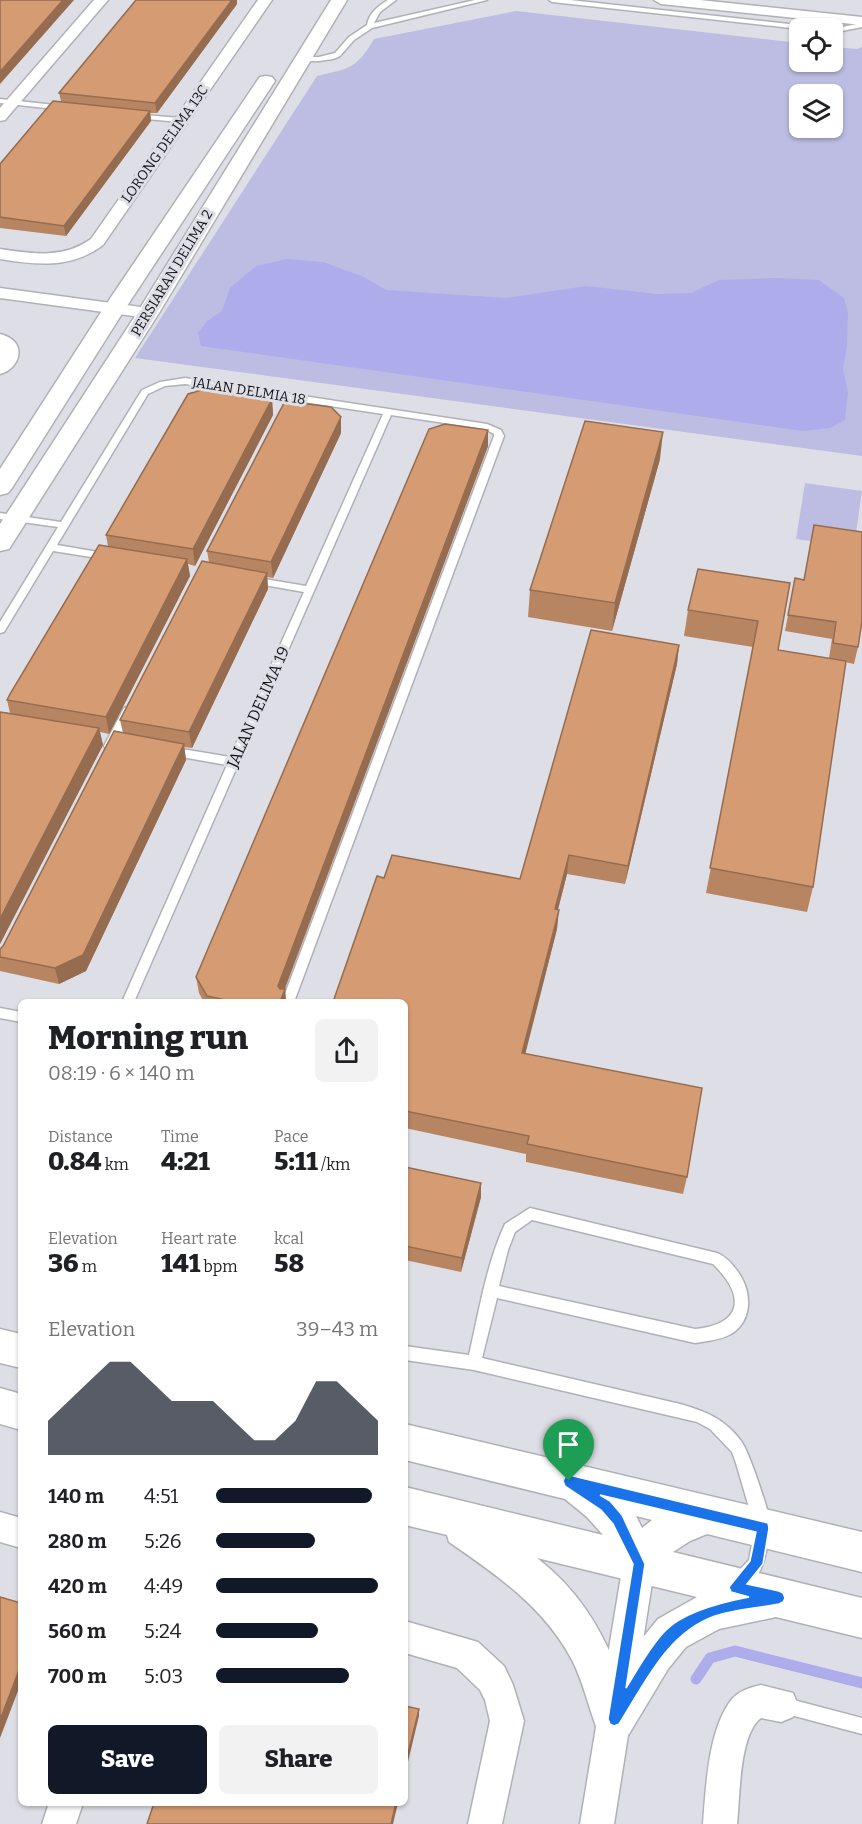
<!DOCTYPE html>
<html lang="en">
<head>
<meta charset="utf-8">
<style>
  body { margin:0; font-family:Bitter,serif; background:#f2f2f2; color:#202124; height:100vh; display:flex; flex-direction:column; font-size:22px; white-space:nowrap }
  * { box-sizing:border-box; margin:0 }
  p { font-size:20px; color:#757577 }
  .icon { flex:none; width:33px; height:33px; fill:none; stroke:currentColor; stroke-width:2; stroke-linecap:round; stroke-linejoin:round }
  .map { position:relative; flex:1; overflow:hidden }
  .drawer { position:absolute; left:18px; top:999px; width:390px; height:807px; display:flex; flex-direction:column; background:#fff; border-radius:9px; box-shadow:0 2px 4px #0004 }
  .drawer>* { flex:none }
  .controls { position:absolute; left:789px; top:18px; display:grid; gap:12px }
  .controls a { display:grid; place-items:center; width:54px; height:54px; border-radius:9px; background:#fff; box-shadow:0 2px 4px #0004; font-size:30px }
  .pin { position:absolute; display:grid; place-items:center; width:51px; height:51px; color:#fff; margin:-62px -26px; border-radius:50% 50% 50% 0; rotate:-45deg; box-shadow:0 0 6px #0007 }
  .pin .icon { rotate:45deg }
  .round { display:grid; place-items:center; flex:none; width:63px; height:63px; border-radius:9px; background:#f2f2f2 }
  .overview { display:flex; align-items:center; justify-content:space-between; height:102px; padding:0 30px }
  h1 { font-size:33px; font-weight:800; line-height:45px }
  .metrics { display:grid; grid-template-columns:repeat(3,1fr); gap:9px; height:102px; padding:6px 30px }
  .metrics div { display:grid; align-content:center }
  .metrics b { font-size:26px; font-weight:800 }
  .metrics small { font-size:16px; font-weight:400 }
  .metrics p { font-size:16px }
  .chart { height:168px; padding:12px 30px }
  .chart p { display:flex; justify-content:space-between }
  .chart svg { width:100%; height:108px; margin-top:6px; fill:#111827; opacity:.7 }
  .button { display:flex; gap:12px; margin-top:auto; padding:12px 30px }
  .button a { flex:1; height:69px; border-radius:9px; background:#111827; color:#fff; font-size:24px; font-weight:800; line-height:69px; text-align:center }
  .button a+a { background:#f2f2f2; color:#202124 }
  ul { padding:0 30px; list-style:none; font-size:20px }
  li { display:grid; grid-template-columns:96px 72px 1fr; align-items:center; height:45px }
  li i { height:15px; border-radius:8px; background:#111827 }
  .map>svg:first-child { display:block }
  .green { fill:#bdbde3; fill-rule:evenodd }
  .water { fill:#aeaceb }
  .lines { fill:none; stroke-linecap:round; stroke-linejoin:round }
  .stream { stroke:#aeaceb; stroke-width:11 }
  .service-casing { stroke:#b0b0b7; stroke-width:3 }
  .minor-casing { stroke:#b0b0b7; stroke-width:3 }
  .tertiary-casing { stroke:#b0b0b7; stroke-width:3 }
  .service { fill:#fff; fill-rule:evenodd }
  .minor { fill:#fff; fill-rule:evenodd }
  .tertiary { fill:#fff; fill-rule:evenodd }
  .wall { fill:#b78562 }
  .shaded-wall { fill:#956c50 }
  .building { fill:#d59b72; stroke:#956c50; stroke-width:1.5 }
  .route { fill:#1a73e8; stroke:#fff; stroke-width:1.5; fill-rule:evenodd }
  .labels { text-anchor:middle; dominant-baseline:central; stroke-width:6; stroke-linejoin:round; paint-order:stroke }
  .far-street-label { font-size:14px; fill:#141417; stroke:#dedee6 }
  .street-label { font-size:16px; fill:#141417; stroke:#dedee6 }
</style>
</head>
<body>
<div class="map">
<svg width="862" height="1824" viewBox="0 0 862 1824">
  <rect width="100%" height="100%" fill="#dedee6"/>
  <!-- green -->
  <path class="green" d="M516 11 799 43 800 62H832L833 47 857 49 862 47V456L135 358 317 76C351 68 356 69 374 39ZM800 94H832V128H800Z
    M805 483 862 491 854 547 796 539Z"/>
  <!-- water -->
  <path class="water" d="M287 259 323 262 364 277 386 290 506 298 586 286 657 294 691 293 719 280 775 278 819 280 844 298 848 312 847 346 843 369 848 392 845 420 830 428 803 431 201 346 198 333 207 321 222 311 230 288 256 266Z"/>
  <g class="lines">
    <!-- stream -->
    <path class="stream" d="M696 1679 710 1658 735 1651 862 1683"/>
    <defs>
      <path id="service" d="M388 0H396L380 12 374 23 475 0H487L372 28 354 40 340 56 333 59 319 61H302L298 59 302 57H319L335 53 349 37 367 25C369 13 378 6 388 0Z
        M549 0H570L807 26 810 28 800 29 552 2Z
        M862 23V27L832 33V29Z
        M0 99 64 106 68 108 64 110 0 103Z
        M132 114 180 118 184 120 180 122 135 118H132Z
        M185 378 487 424 501 430 504 436 294 1002H282L494 436V434L485 429 391 415 134 1002H122L227 765 170 755 164 751 170 747 230 757 304 592 252 583 247 580 252 577 306 586 383 414 185 384 165 386 148 394 57 545 110 554 115 557 110 560 53 551 4 632 0 633V622L58 527 0 519V513L61 522 142 390 160 382Z
        M128 707 133 711 116 746 114 749H106L104 746 124 708Z
        M0 1008 21 1012V1022L0 1018Z
        M530 1208 717 1253C727 1257 734 1266 740 1275 752 1294 752 1321 731 1334 720 1340 708 1341 695 1343L497 1298 482 1358 680 1404C705 1411 725 1419 741 1441 749 1451 770 1514 771 1527 771 1532 769 1537 768 1541 765 1560 760 1582 740 1590L734 1588 732 1582 734 1576 749 1560 755 1528 736 1463 732 1452 710 1429 697 1422 680 1418 474 1370 405 1360V1346L469 1355C479 1312 486 1265 505 1224ZM532 1220 713 1264C745 1295 744 1324 695 1329L499 1286 508 1250 515 1232Z
        M782 1697 862 1718V1734L776 1711 774 1705 776 1699Z"/>
      <path id="minor" d="M94 0H108L5 120 0 121V108Z
        M258 0H272L103 245C71 269 37 265 0 259V249C33 254 63 259 91 239Z
        M654 0H700L862 17V25L661 4Z
        M0 288 148 308 154 309 157 313 154 317 148 318 0 298Z
        M0 334C29 341 20 369 0 374Z
        M0 1512 21 1518V1548L0 1542Z
        M639 1548 650 1553 655 1564 614 1824H580L623 1564 628 1553Z
        M405 1621 478 1642 504 1666 513 1685 524 1721 502 1824H468L490 1721 485 1700 480 1690 457 1668 405 1653Z
        M761 1685 793 1693 798 1705 793 1717 781 1722 761 1718C739 1734 740 1797 737 1824H703C706 1787 708 1729 732 1699 739 1691 751 1687 761 1685Z
        M49 1803H83L76 1824H42Z"/>
      <path id="tertiary" d="M331 0H347L159 313 9 549 0 551V524L137 313Z
        M266 76 272 77 275 81 125 309 12 488 8 493 0 495V469L103 309 257 81 260 77Z
        M0 1329 21 1334V1368L0 1363Z
        M0 1388 21 1394V1430L0 1424Z
        M405 1424 862 1532V1572L707 1534 690 1541 673 1552 862 1598V1638L776 1617 719 1629 686 1647 668 1669 629 1734 614 1740 599 1734C589 1710 584 1683 572 1660 544 1607 497 1575 449 1542L447 1535 405 1525V1487L603 1535 587 1517 565 1499 405 1460ZM636 1516 652 1520 642 1528ZM537 1558 697 1597 658 1619 640 1641 619 1674C601 1627 577 1589 537 1558Z"/>
    </defs>
    <!-- service casing -->
    <use href="#service" class="service-casing"/>
    <!-- minor casing -->
    <use href="#minor" class="minor-casing"/>
    <!-- tertiary casing -->
    <use href="#tertiary" class="tertiary-casing"/>
    <!-- service -->
    <use href="#service" class="service"/>
    <!-- minor -->
    <use href="#minor" class="minor"/>
    <!-- tertiary -->
    <use href="#tertiary" class="tertiary"/>
  </g>
  <!-- wall -->
  <path class="wall" d="M136 0H237V4L157 113H150L151 121 66 236 0 228V164L61 101 59 93Z
    M272 399 273 415 195 566 188 564 190 576 109 734 100 732 103 745 0 944V712L10 713 7 700 108 546 106 535Z
    M488 430V446L285 989 286 1002H204L199 993 196 977Z
    M341 433 273 578 267 577 268 589 192 748 184 747 186 760 86 971 59 984 0 971V949L3 946 123 733 120 720 209 562 207 551Z
    M660 459 612 631 528 617 530 590Z
    M795 578 803 580 858 647 854 664 845 662 813 887 807 912 706 893 753 647 684 636 688 610 790 583 778 650 829 658 832 639 785 631Z
    M679 645 677 664 625 884 567 874 558 910 557 929 525 1053 687 1177 683 1194 526 1162V1154L405 1128V1002L384 878 520 879Z
    M405 1167 481 1183V1197L461 1272 405 1260Z"/>
  <!-- shaded-wall -->
  <path class="shaded-wall" d="M63 0H74L0 84V72Z
    M232 0H237V4L157 113 155 103Z
    M150 111 151 121 66 236 64 226Z
    M272 399 273 415 195 566 193 549Z
    M341 417V433L273 578 271 562Z
    M488 430V446L280 1001 278 986Z
    M663 432 660 459 612 631 615 603Z
    M187 559 190 576 109 734 106 717Z
    M267 573 268 589 192 748 189 732Z
    M679 645 677 664 625 884 628 866Z
    M99 728 103 745 0 944V919Z
    M184 744 186 760 86 971 59 984 55 968Z
    M569 855 567 874 553 928 555 909Z
    M559 910 557 929 521 1071 522 1053Z
    M285 989 286 1002H280Z
    M481 1183V1197L461 1272 462 1258Z
    M21 1665V1683L0 1738V1720Z
    M419 1709V1716L405 1774V1766Z
    M396 1803H398L393 1824H391Z"/>
  <!-- building -->
  <path class="building" d="M0 0H63L0 72Z
    M136 0H232L155 103 59 93Z
    M53 101 150 111 64 226 0 217V164Z
    M208 388 272 399 193 549 106 535 188 394Z
    M285 401 331 407 341 417 271 562 207 551Z
    M585 421 663 432 615 603 530 590Z
    M445 424 488 430 278 986 280 989H285L280 1002H235L207 996 196 977 429 429Z
    M814 525 862 532V621L858 647 833 643 836 622 788 615 795 578 804 580Z
    M99 545 187 559 106 717 7 700 10 694Z
    M202 561 267 573 189 732 120 720Z
    M698 569 790 583 778 650 846 661 813 887 710 868 758 621 688 610Z
    M591 630 679 645 628 866 569 855 555 909 559 910 522 1053 702 1088 687 1177 527 1144 529 1136 405 1111V1002H333L377 876 384 878 392 855 520 879Z
    M0 712 99 728 0 919Z
    M114 731 184 744 83 955 55 968 0 957V949L3 946Z
    M405 1167 481 1183 462 1258 405 1246Z
    M0 1597 21 1603V1665L0 1720Z
    M405 1706 419 1709 405 1766Z
    M154 1803H396L391 1824H147Z"/>
  <!-- route -->
  <path class="route" d="M569 1475 768 1523 769 1528 763 1564 747 1584 779 1591 783 1593 785 1598 783 1602 779 1604C758 1608 735 1609 715 1616 667 1633 645 1683 619 1724L614 1726 610 1724 608 1719 633 1564 613 1524 601 1510 565 1486 563 1481 565 1477ZM600 1495 756 1532 750 1561 729 1587 731 1592 749 1597C723 1602 685 1611 666 1630 650 1646 638 1669 626 1688L645 1564 622 1515 610 1501Z"/>
  <g class="labels">
    <!-- far-street labels -->
    <g class="far-street-label">
      <text transform="translate(165 144) rotate(-55)">LORONG DELIMA 13C</text>
      <text transform="translate(172 273) rotate(-59)">PERSIARAN DELIMA 2</text>
      <text transform="translate(249 391) rotate(9)">JALAN DELMIA 18</text>
    </g>
    <!-- street labels -->
    <g class="street-label">
      <text transform="translate(258 707) rotate(-66)">JALAN DELIMA 19</text>
    </g>
  </g>
</svg>
<div class="controls">
<a><svg class="icon" aria-label="locate" viewBox="0 0 24 24"><circle cx="12" cy="12" r="6"/><path d="M12 2v4M12 18v4M2 12h4M18 12h4"/></svg></a>
<a><svg class="icon" aria-label="layers" viewBox="0 0 24 24"><path d="M12 4l9 5-9 5-9-5zM3 14l9 5 9-5"/></svg></a>
</div>
<div class="pin" style="left:569px;top:1481px;background:#1e9e55"><svg class="icon" aria-label="arrive" viewBox="0 0 24 24"><path d="M6 21V4h12l-3 4 3 4H6"/></svg></div>
<section class="drawer">
<div class="overview"><div><h1>Morning run</h1><p>08:19 · 6 × 140 m</p></div><a class="round"><svg class="icon" aria-label="share" viewBox="0 0 24 24"><path d="M12 15V3M7 8l5-5 5 5M5 13v7h14v-7"/></svg></a></div>
<div class="metrics">
<div><p>Distance</p><b>0.84<small> km</small></b></div>
<div><p>Time</p><b>4:21</b></div>
<div><p>Pace</p><b>5:11<small> /km</small></b></div>
</div>
<div class="metrics">
<div><p>Elevation</p><b>36<small> m</small></b></div>
<div><p>Heart rate</p><b>141<small> bpm</small></b></div>
<div><p>kcal</p><b>58</b></div>
</div>
<div class="chart"><p><span>Elevation</span>39–43 m</p>
<svg viewBox="0 0 160 44" preserveAspectRatio="none"><path d="M0 44V30L10 22L20 14L30 6L40 6L50 14L60 22L70 22L80 22L90 30L100 38L110 38L120 30L130 14L140 14L150 22L160 30V44z"/></svg>
</div>
<ul>
<li><b>140 m</b>4:51<i style="width:96%"></i></li>
<li><b>280 m</b>5:26<i style="width:61%"></i></li>
<li><b>420 m</b>4:49<i style="width:100%"></i></li>
<li><b>560 m</b>5:24<i style="width:63%"></i></li>
<li><b>700 m</b>5:03<i style="width:82%"></i></li>
</ul>
<div class="button"><a>Save</a><a>Share</a></div>
</section>
</div>
</body>
</html>
